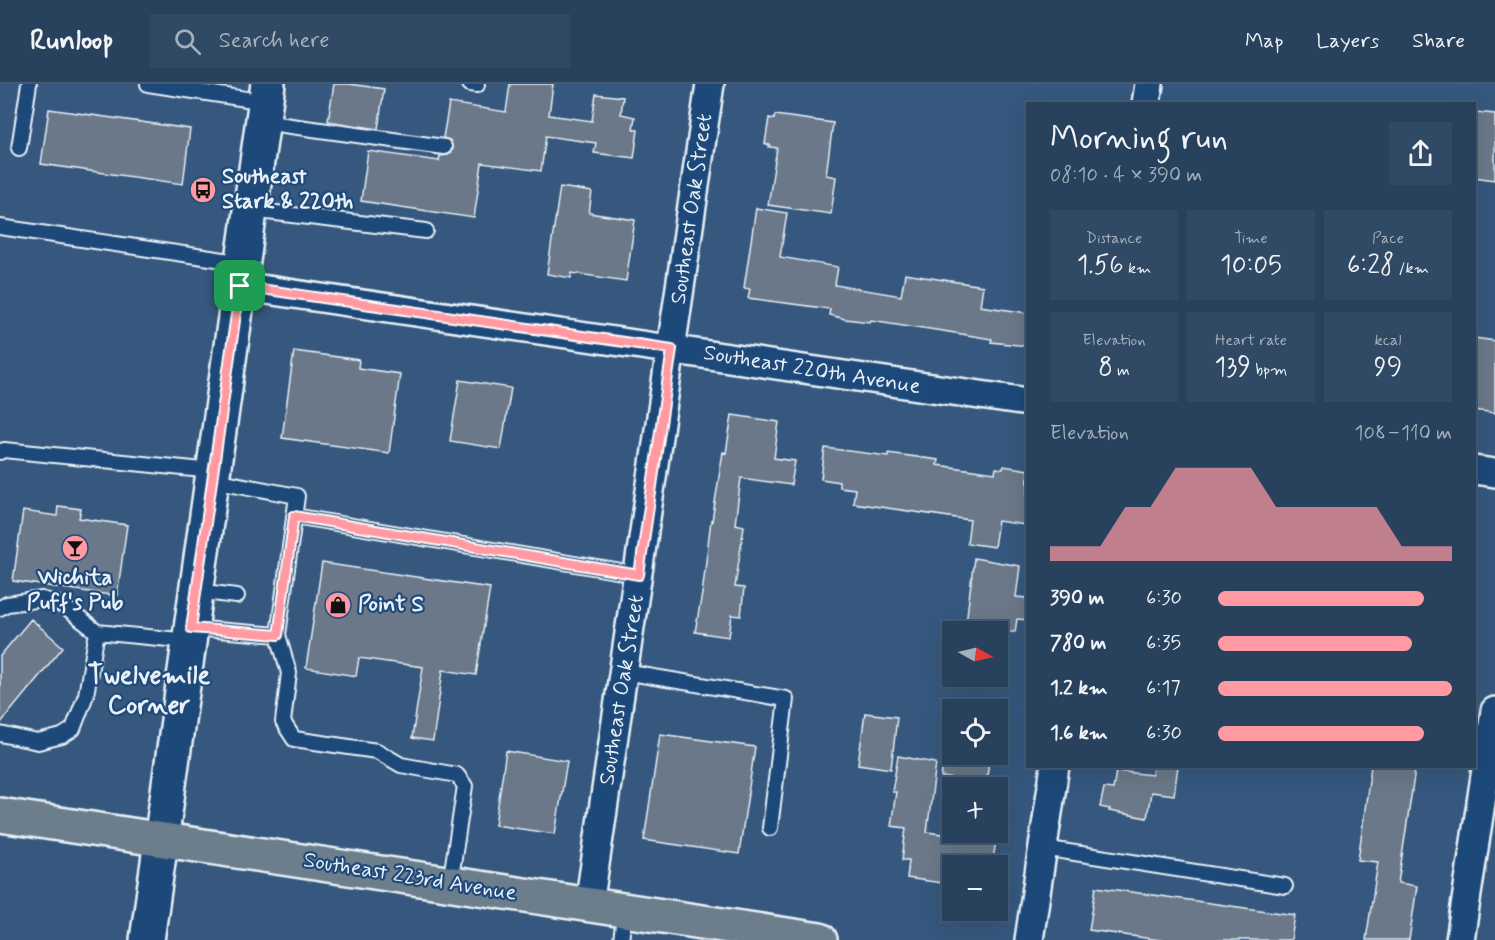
<!DOCTYPE html>
<html lang="en">
<head>
<meta charset="utf-8">
<style>
  body { margin:0; font-family:Mynerve,sans-serif; background:#304964; color:#f1f3f6; height:100vh; display:flex; flex-direction:column; font-size:22px; white-space:nowrap }
  * { box-sizing:border-box; margin:0 }
  p { font-size:20px; color:#a5b0bc }
  .icon { flex:none; width:33px; height:33px; fill:none; stroke:currentColor; stroke-width:2; stroke-linecap:round; stroke-linejoin:round }
  .map { position:relative; flex:1; overflow:hidden }
  .side { position:absolute; left:1026px; top:18px; width:450px; height:666px; display:flex; flex-direction:column; background:#28425e; border-radius:0px; box-shadow:0 6px 24px #0002,0 0 0 2px #445b73 }
  .side>* { flex:none }
  .needle { width:39px; rotate:98deg }
  .controls { position:absolute; left:942px; top:537px; display:grid; gap:12px }
  .controls a { display:grid; place-items:center; width:66px; height:66px; border-radius:0px; background:#28425e; box-shadow:0 6px 24px #0002,0 0 0 2px #445b73; font-size:30px }
  .pin { position:absolute; display:grid; place-items:center; width:51px; height:51px; color:#fff; margin:-26px; border-radius:12px; box-shadow:0 3px 9px #0006 }
  .round { display:grid; place-items:center; flex:none; width:63px; height:63px; border-radius:0px; background:#304964 }
  .overview { display:flex; align-items:center; justify-content:space-between; height:102px; padding:0 24px }
  h1 { font-size:33px; font-weight:600; line-height:45px }
  .figures { display:grid; grid-template-columns:repeat(3,1fr); gap:9px; height:102px; padding:6px 24px }
  .figures div { display:grid; align-content:center; border-radius:0px; background:#304964; text-align:center }
  .figures b { font-size:26px; font-weight:600 }
  .figures small { font-size:16px; font-weight:400 }
  .figures p { font-size:16px }
  .chart { height:168px; padding:12px 24px }
  .chart p { display:flex; justify-content:space-between }
  .chart svg { width:100%; height:108px; margin-top:6px; fill:#ff9aa2; opacity:.7 }
  ul { padding:0 24px; list-style:none; font-size:20px }
  li { display:grid; grid-template-columns:96px 72px 1fr; align-items:center; height:45px }
  li i { height:15px; border-radius:8px; background:#ff9aa2 }
  header { display:flex; align-items:center; gap:36px; box-sizing:border-box; height:84px; padding:0 30px; background:#28425e; border-bottom:2px solid #445b73 }
  header strong { font-size:28px }
  nav { display:flex; gap:33px; margin-inline-start:auto; font-size:21px }
  .search { width:420px; height:54px; background:#304964; display:flex; align-items:center; gap:15px; box-sizing:border-box; padding:0 21px; border-radius:0px; color:#a5b0bc; font-size:22px }
  .map>svg:first-child { display:block }
  .building { fill:#6a7889; stroke:#e8f1f8; stroke-width:1.5 }
  .lines { fill:none; stroke-linecap:round; stroke-linejoin:round }
  .service-casing { stroke:#e8f1f8; stroke-width:18 }
  .minor-casing { stroke:#e8f1f8; stroke-width:32 }
  .secondary-casing { stroke:#e8f1f8; stroke-width:38 }
  .primary-casing { stroke:#e8f1f8; stroke-width:38 }
  .service { stroke:#1f4a7a; stroke-width:14 }
  .minor { stroke:#1f4a7a; stroke-width:27 }
  .secondary { stroke:#1f4a7a; stroke-width:33 }
  .primary { stroke:#6c7d8b; stroke-width:33 }
  .route-casing { stroke:#fff; stroke-width:12 }
  .route { stroke:#ff9aa2; stroke-width:8 }
  .labels { text-anchor:middle; dominant-baseline:central; stroke-width:4.5; stroke-linejoin:round; paint-order:stroke }
  .poi-label { font-size:22px; font-weight:bold; fill:#e8f1f8; stroke:#1f4a7a; text-anchor:start }
  .street-label { font-size:22px; fill:#e8f1f8; stroke:#1f4a7a }
  .quarter-label { font-size:26px; font-weight:bold; fill:#e8f1f8; stroke:#1f4a7a }
</style>
</head>
<body>
<header>
<strong>Runloop</strong>
<div class="search"><svg class="icon" aria-label="search" viewBox="0 0 24 24"><circle cx="10" cy="10" r="6"/><path d="M15 15l6 6"/></svg>Search here</div>
<nav><a>Map</a><a>Layers</a><a>Share</a></nav>
</header>
<div class="map">
<svg width="1495" height="856" viewBox="0 0 1495 856">
  <rect width="100%" height="100%" fill="#36587e"/>
  <filter id="ink" filterUnits="userSpaceOnUse"><feTurbulence type="fractalNoise" baseFrequency=".0167" numOctaves="2"/><feDisplacementMap in="SourceGraphic" scale="12" xChannelSelector="R" yChannelSelector="G"/><feConvolveMatrix kernelMatrix="1 2 1 2 8 2 1 2 1" color-interpolation-filters="sRGB"/></filter>
  <g filter="url(#ink)">
    <!-- building -->
    <path class="building" d="M334 0H349L384 5 378 45 328 37Z
      M510 0H553L549 31 592 37 596 10 623 13 621 30 635 33 633 45 638 46 634 74 594 69 596 59 546 52 541 87 482 79 474 134 361 117 368 67 439 77 440 72 448 71 453 65 450 56 443 54 449 19 506 28Z
      M49 25 190 45 183 100 41 80Z
      M1474 28 1495 30V96L1474 93Z
      M775 31 833 39 826 91 836 93 831 130 768 121 777 64 769 63 770 61 765 60 769 34 774 35Z
      M560 103 592 108 589 129 635 136 626 197 572 189 571 194 547 190Z
      M756 124 787 129 780 173 838 183 835 201 901 212 905 190 983 202 980 222 1028 229V262L991 258 992 255 949 248 871 236 870 238 845 235 829 231 830 225 748 214 750 205 744 204Z
      M1474 254 1495 257V329L1474 326Z
      M294 267 359 276 358 284 400 290 389 369 282 354Z
      M460 296 511 304 501 365 450 357Z
      M732 331 779 338 774 374 795 377 791 401 741 394 735 440 744 442 735 503 744 504 741 532 732 531 729 553 695 548 702 510 711 436 712 437 723 368 726 369Z
      M825 364 888 372V369L938 376 937 381 995 389 996 384 1003 385 1004 382 1028 386V422L1025 441 998 437 994 463 967 459 970 436 853 419 855 405 839 403V398L821 395Z
      M58 422 81 425 79 434 127 441 117 512 13 497 23 427 57 432Z
      M974 474 1020 482 1016 513 1028 514V536L1017 535 1015 548H965Z
      M322 479 490 504 476 591 443 586 433 657 412 654 423 583 359 574 356 592 306 584Z
      M31 535 63 563 0 640V572Z
      M865 629 897 633 891 685 858 680Z
      M660 650 755 663 739 770 644 756Z
      M506 667 567 677 555 750 495 741Z
      M945 670H990L986 700 941 693Z
      M898 672 936 679 927 748 996 757 992 782H952V790L944 789 942 799 907 794 909 776H902L906 744 891 742 896 708H892Z
      M1153 682H1178L1174 711 1151 708 1147 734 1109 727 1110 725 1100 723 1104 704 1113 705 1116 687 1152 691Z
      M1371 682H1392L1415 686 1398 799 1417 802 1409 856H1366L1378 778 1358 776Z
      M1096 803 1295 831 1291 856H1160L1089 846Z"/>
    <g class="lines">
      <defs>
        <path id="service" d="M148 0 265 18
          M470 0 477 1
          M262 38 444 63
          M19 64 29 0
          M251 126 426 147
          M0 143 244 179
          M0 368 4 366 213 387
          M294 432 639 491
          M196 507 237 512
          M0 524 7 520 42 515 62 521 97 548 189 557
          M191 544 278 551 297 412 213 396
          M278 551 289 589 283 638 294 655 377 667 401 681 457 691 465 702 450 800
          M624 588 786 615 770 744
          M0 650 38 658 62 652 73 645 86 611 97 548
          M1043 764 1285 802
          M621 856 625 826"/>
        <path id="minor" d="M1146 20 1149 0
          M240 202 1028 318
          M1474 386 1495 389
          M589 821 710 0
          M1029 856 1055 682
          M1460 856 1495 627"/>
        <path id="secondary" d="M147 856 268 0"/>
        <path id="primary" d="M0 731 820 856"/>
      </defs>
      <!-- service casing -->
      <use href="#service" class="service-casing"/>
      <!-- minor casing -->
      <use href="#minor" class="minor-casing"/>
      <!-- secondary casing -->
      <use href="#secondary" class="secondary-casing"/>
      <!-- primary casing -->
      <use href="#primary" class="primary-casing"/>
      <!-- service -->
      <use href="#service" class="service"/>
      <!-- minor -->
      <use href="#minor" class="minor"/>
      <!-- secondary -->
      <use href="#secondary" class="secondary"/>
      <!-- primary -->
      <use href="#primary" class="primary"/>
    </g>
  </g>
  <g class="lines" filter="url(#ink)">
    <defs>
      <path id="route" d="M240 202 672 265 639 491 294 432 278 551 191 544Z"/>
    </defs>
    <!-- route casing -->
    <use href="#route" class="route-casing"/>
    <!-- route -->
    <use href="#route" class="route"/>
  </g>
  <!-- icons -->
  <defs>
    <symbol id="bus-disc" viewBox="-11 -11 22 22"><circle r="9.5" fill="#ff9aa2" stroke="#1f4a7a"/><path d="M-5-6H5V4H4V6H2V4H-2V6H-4V4H-5ZM-3.5-4V0h7V-4ZM-3.5 1.2v1.5H-2V1.2ZM2 1.2v1.5H3.5V1.2Z" fill="#111"/></symbol>
    <symbol id="bar-disc" viewBox="-11 -11 22 22"><circle r="9.5" fill="#ff9aa2" stroke="#1f4a7a"/><path d="M-6-5H6L.8 .8V4.5H3.5V6h-7V4.5H-.8V.8Z" fill="#111"/></symbol>
    <symbol id="shop-disc" viewBox="-11 -11 22 22"><circle r="9.5" fill="#ff9aa2" stroke="#1f4a7a"/><path d="M-5-2.5h2.3a2.7 3.5 0 0 1 5.4 0H5L5.5 6h-11ZM-1.5-2.5h3a1.5 2.3 0 0 0-3 0Z" fill="#111"/></symbol>
  </defs>
  <g fill-rule="evenodd">
    <use href="#bus-disc" x="188" y="91" width="30" height="30"/>
    <use href="#bar-disc" x="60" y="449" width="30" height="30"/>
    <use href="#shop-disc" x="323" y="506" width="30" height="30"/>
  </g>
  <g class="labels">
    <!-- poi labels -->
    <g class="poi-label">
      <text x="222" y="93">Southeast<tspan x="222" dy="25">Stark &amp; 220th</tspan></text>
      <text x="75" y="494" text-anchor="middle">Wichita<tspan x="75" dy="25">Puff's Pub</tspan></text>
      <text x="358" y="521">Point S</text>
    </g>
    <!-- street labels -->
    <g class="street-label">
      <text transform="translate(692 125) rotate(-82)">Southeast Oak Street</text>
      <text transform="translate(812 286) rotate(9)">Southeast 220th Avenue</text>
      <text transform="translate(622 606) rotate(-81)">Southeast Oak Street</text>
      <text transform="translate(410 793) rotate(9)">Southeast 223rd Avenue</text>
    </g>
    <!-- quarter labels -->
    <g class="quarter-label">
      <text x="149" y="592">Twelvemile<tspan x="149" dy="30">Corner</tspan></text>
    </g>
  </g>
</svg>
<div class="controls">
<a><svg class="needle" viewBox="-14 -14 28 28"><path d="M0-13l5 13h-10z" fill="#e53935"/><path d="M0 13l5-13h-10z" fill="#a5b0bc"/></svg></a>
<a><svg class="icon" aria-label="locate" viewBox="0 0 24 24"><circle cx="12" cy="12" r="6"/><path d="M12 2v4M12 18v4M2 12h4M18 12h4"/></svg></a>
<a>+</a>
<a>−</a>
</div>
<div class="pin" style="left:240px;top:202px;background:#1e9e55"><svg class="icon" aria-label="arrive" viewBox="0 0 24 24"><path d="M6 21V4h12l-3 4 3 4H6"/></svg></div>
<section class="side">
<div class="overview"><div><h1>Morning run</h1><p>08:10 · 4 × 390 m</p></div><a class="round"><svg class="icon" aria-label="share" viewBox="0 0 24 24"><path d="M12 15V3M7 8l5-5 5 5M5 13v7h14v-7"/></svg></a></div>
<div class="figures">
<div><p>Distance</p><b>1.56<small> km</small></b></div>
<div><p>Time</p><b>10:05</b></div>
<div><p>Pace</p><b>6:28<small> /km</small></b></div>
</div>
<div class="figures">
<div><p>Elevation</p><b>8<small> m</small></b></div>
<div><p>Heart rate</p><b>139<small> bpm</small></b></div>
<div><p>kcal</p><b>99</b></div>
</div>
<div class="chart"><p><span>Elevation</span>108–110 m</p>
<svg viewBox="0 0 160 44" preserveAspectRatio="none"><path d="M0 44V38L10 38L20 38L30 22L40 22L50 6L60 6L70 6L80 6L90 22L100 22L110 22L120 22L130 22L140 38L150 38L160 38V44z"/></svg>
</div>
<ul>
<li><b>390 m</b>6:30<i style="width:88%"></i></li>
<li><b>780 m</b>6:35<i style="width:83%"></i></li>
<li><b>1.2 km</b>6:17<i style="width:100%"></i></li>
<li><b>1.6 km</b>6:30<i style="width:88%"></i></li>
</ul>
</section>
</div>
</body>
</html>
